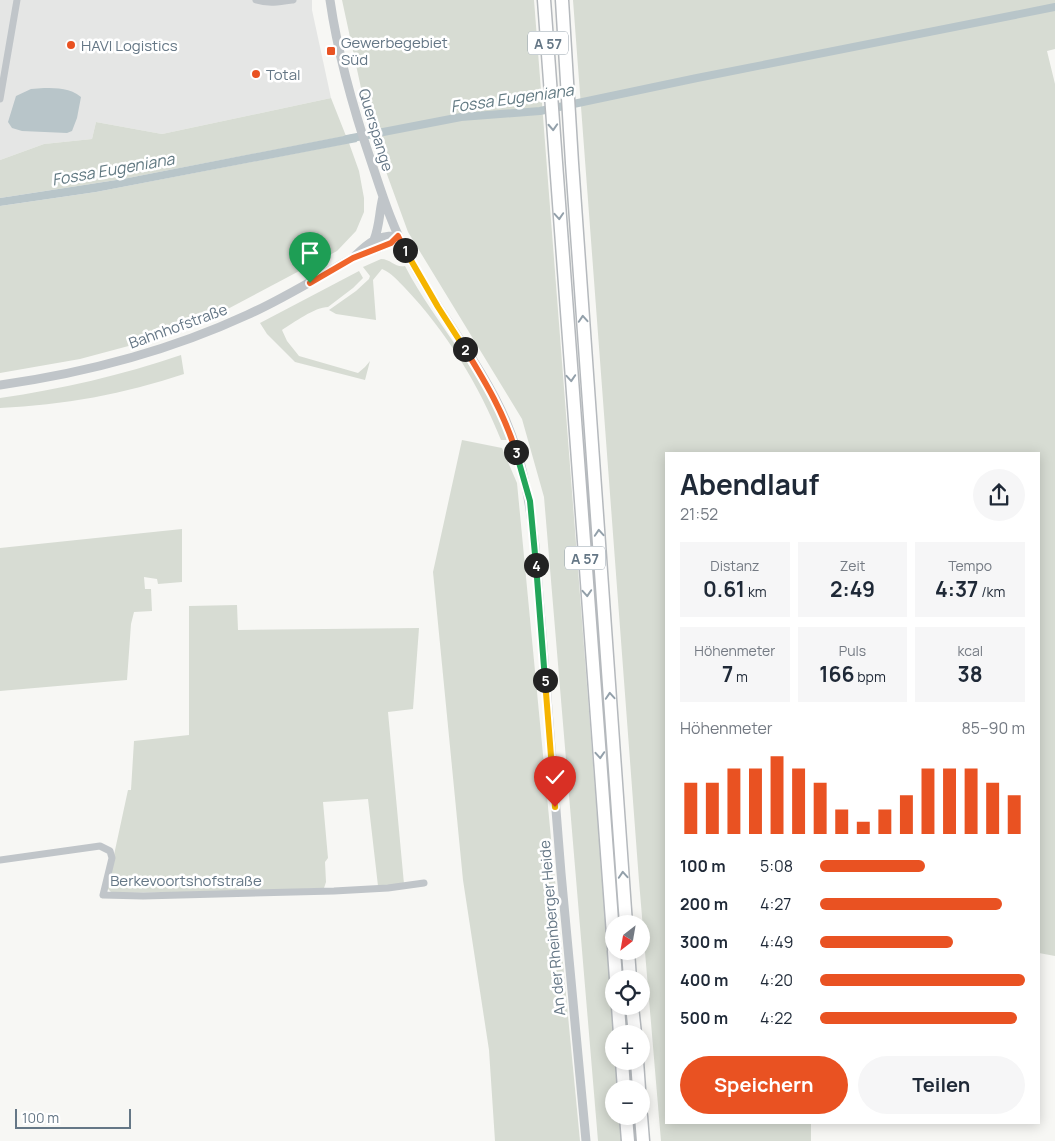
<!DOCTYPE html>
<html lang="de">
<head>
<meta charset="utf-8">
<style>
  body { margin:0; font-family:Manrope,sans-serif; background:#f6f6f7; color:#1f2937; height:100vh; display:flex; flex-direction:column; font-size:19px; white-space:nowrap }
  * { box-sizing:border-box; margin:0 }
  p { font-size:16px; color:#747a83 }
  .icon { flex:none; width:28px; height:28px; fill:none; stroke:currentColor; stroke-width:2; stroke-linecap:round; stroke-linejoin:round }
  .map { position:relative; flex:1; overflow:hidden }
  .details { position:absolute; left:665px; top:452px; width:375px; height:672px; display:flex; flex-direction:column; background:#fff; border-radius:0px; box-shadow:0 2px 12px #0003 }
  .details>* { flex:none }
  .needle { width:32px; rotate:211deg }
  .buttons { position:absolute; left:605px; top:915px; display:grid; gap:10px }
  .buttons a { display:grid; place-items:center; width:45px; height:45px; border-radius:50%; background:#fff; box-shadow:0 2px 12px #0003; font-size:25px }
  .scale { position:absolute; left:15px; bottom:12px; width:116px; box-sizing:border-box; padding-left:5px; border:2px solid #657786; border-top:0; font-size:14px; line-height:18px; white-space:nowrap; color:#657786; -webkit-text-stroke:4px #fff; paint-order:stroke }
  .pin { position:absolute; display:grid; place-items:center; width:42px; height:42px; color:#fff; margin:-51px -21px; border-radius:50% 50% 50% 0; rotate:-45deg; box-shadow:0 0 5px #0007 }
  .pin .icon { rotate:45deg }
  .km { position:absolute; width:25px; height:25px; margin:-12px; border-radius:50%; background:#222; color:#fff; font-size:14px; line-height:25px; text-align:center }
  .round { display:grid; place-items:center; flex:none; width:52px; height:52px; border-radius:26px; background:#f6f6f7 }
  .overview { display:flex; align-items:center; justify-content:space-between; height:85px; padding:0 15px }
  h1 { font-size:28px; font-weight:700; line-height:38px }
  .metrics { display:grid; grid-template-columns:repeat(3,1fr); gap:8px; height:85px; padding:5px 15px }
  .metrics div { display:grid; align-content:center; border-radius:0px; background:#f6f6f7; text-align:center }
  .metrics b { font-size:21px; font-weight:700 }
  .metrics small { font-size:14px; font-weight:400 }
  .metrics p { font-size:14px }
  .chart { height:140px; padding:10px 15px }
  .chart p { display:flex; justify-content:space-between }
  .chart svg { width:100%; height:90px; margin-top:5px; stroke:#e95222; stroke-width:6 }
  .cta { display:flex; gap:10px; margin-top:auto; padding:10px 15px }
  .cta a { flex:1; height:58px; border-radius:30px; background:#e95222; color:#fff; font-size:20px; font-weight:700; line-height:58px; text-align:center }
  .cta a+a { background:#f6f6f7; color:#1f2937 }
  ul { padding:0 15px; list-style:none; font-size:16px }
  li { display:grid; grid-template-columns:80px 60px 1fr; align-items:center; height:38px }
  li i { height:12px; border-radius:6px; background:#e95222 }
  .map>svg:first-child { display:block }
  .built { fill:#e5e6e5 }
  .green { fill:#d7dcd3 }
  .water { fill:#b8c5c9 }
  .lines { fill:none; stroke-linecap:round; stroke-linejoin:round }
  .canal { stroke:#b8c5c9; stroke-width:8 }
  .motorway-casing { stroke:#b5b9bd; stroke-width:15 }
  .minor { stroke:#c0c5c9; stroke-width:7 }
  .tertiary { stroke:#c0c5c9; stroke-width:9 }
  .motorway { stroke:#fff; stroke-width:12 }
  .oneway { stroke:#93a0aa }
  .split-1-casing { stroke:#fff; stroke-width:10 }
  .split-2-casing { stroke:#fff; stroke-width:10 }
  .split-3-casing { stroke:#fff; stroke-width:10 }
  .split-4-casing { stroke:#fff; stroke-width:10 }
  .split-5-casing { stroke:#fff; stroke-width:10 }
  .split-6-casing { stroke:#fff; stroke-width:10 }
  .split-1 { stroke:#f0652b; stroke-width:6 }
  .split-2 { stroke:#f5b400; stroke-width:6 }
  .split-3 { stroke:#f0652b; stroke-width:6 }
  .split-4 { stroke:#22a559; stroke-width:6 }
  .split-5 { stroke:#22a559; stroke-width:6 }
  .split-6 { stroke:#f5b400; stroke-width:6 }
  .poi-dot { fill:#e95222; stroke:#fff; stroke-width:2 }
  .labels { text-anchor:middle; dominant-baseline:central; stroke-width:5; stroke-linejoin:round; paint-order:stroke }
  .shield { fill:#fff; stroke:#93a0aa; stroke-width:1 }
  .shield-label { font-size:14px; font-weight:bold; fill:#657786 }
  .poi-label { font-size:15px; fill:#657786; stroke:#fff; text-anchor:start }
  .street-label { font-size:15px; fill:#657786; stroke:#fff }
  .water-label { font-size:16px; font-style:italic; fill:#617982; stroke:#fff }
</style>
</head>
<body>
<div class="map">
<svg width="1055" height="1141" viewBox="0 0 1055 1141">
  <rect width="100%" height="100%" fill="#f7f7f4"/>
  <!-- built -->
  <path class="built" d="M0 0H312V10L331 98 162 134 96 122 92 139 44 144 0 160Z"/>
  <!-- green -->
  <path class="green" d="M342 0H534L614 1035V1061H616L618 1089H614V1116H620L622 1141H598L544 497 522 419 408 232 369 125Z
    M573 0H1055V49L1047 51 1055 84V956L1039 953V454H666V1124H811V1141H661L639 881Z
    M331 98 346 136 123 179 0 198V160L44 144 92 139 96 122 162 134Z
    M349 143 359 171 364 198V212L356 231 337 251 205 321 136 344 80 359 0 373V206L96 192Z
    M381 259C391 259 395 268 405 266 436 326 486 375 507 440H501C479 385 446 331 405 288 398 281 392 273 382 269L373 280 376 320 336 314 329 310 356 291 369 279 370 276 363 267Z
    M359 271 363 278 353 288 328 307C315 307 293 323 282 330L287 341 299 356 358 373 365 367 370 361 365 380 295 362 267 334 260 323Z
    M181 355 184 374C125 394 63 405 0 408V398C62 389 122 375 181 355Z
    M462 440 502 448 517 483 580 1141H495L489 1050 463 880 433 572Z
    M182 529V582L158 584 157 579 144 577 145 589H151L152 611 134 612 131 624 127 680 0 691V548Z
    M237 605 238 630 419 628 413 709 388 712 404 884 378 886 368 799 323 802 328 858 325 862 326 882 324 888 261 891 112 893 108 889 109 878 128 790H131L134 741 189 735V606Z"/>
  <!-- water -->
  <path class="water" d="M44 88C58 88 70 88 81 97L77 118 72 131 67 133 22 131 12 128 8 122 16 96 31 89Z
    M354 134 357 142 96 192 0 206V198L123 179Z"/>
  <g class="lines">
    <!-- canal -->
    <path class="canal" d="M347 139 461 117 540 111 697 78 1055 7"/>
    <defs>
      <path id="motorway" d="M544 0 614 948
        M562 0 572 163 626 924
        M614 951 616 979
        M628 951 630 979
        M618 1006 620 1034
        M632 1006 635 1034
        M622 1061 624 1089
        M637 1061 639 1089
        M626 1116 628 1141
        M641 1116 643 1141"/>
    </defs>
    <!-- motorway casing -->
    <use href="#motorway" class="motorway-casing"/>
    <!-- minor -->
    <path class="minor" d="M256 0C268 4 280 2 293 0
      M0 99 17 0
      M0 860 100 846 110 851 112 858 103 895 143 896 334 891 388 888 424 883"/>
    <!-- tertiary -->
    <path class="tertiary" d="M330 0C338 56 354 111 372 164 383 197 393 229 410 259 439 314 482 365 506 421 523 461 530 503 535 546L561 873 586 1141
      M374 240C380 225 379 212 383 197
      M355 256C369 242 378 235 398 236
      M0 385C85 373 169 351 247 315 283 299 316 278 351 259 367 250 384 250 398 236"/>
    <!-- motorway -->
    <use href="#motorway" class="motorway"/>
  </g>
  <!-- one-way arrows -->
  <defs><path id="oneway-chevron" d="M-2-3.5L2.5 0L-2 3.5" fill="none" stroke-width="1.6" stroke-linecap="round" stroke-linejoin="round" transform="scale(1.25)"/></defs>
  <g class="oneway">
    <use href="#oneway-chevron" transform="translate(553 127) rotate(87)"/>
    <use href="#oneway-chevron" transform="translate(559 216) rotate(86)"/>
    <use href="#oneway-chevron" transform="translate(583 319) rotate(-94)"/>
    <use href="#oneway-chevron" transform="translate(571 378) rotate(86)"/>
    <use href="#oneway-chevron" transform="translate(599 533) rotate(-94)"/>
    <use href="#oneway-chevron" transform="translate(587 593) rotate(86)"/>
    <use href="#oneway-chevron" transform="translate(610 696) rotate(-94)"/>
    <use href="#oneway-chevron" transform="translate(600 755) rotate(86)"/>
    <use href="#oneway-chevron" transform="translate(623 875) rotate(-94)"/>
  </g>
  <g class="lines">
    <defs>
      <path id="split-1" d="M310 283 353 258 391 243 398 236 405 250"/>
      <path id="split-2" d="M405 250 438 307 465 349"/>
      <path id="split-3" d="M465 349C486 383 504 413 516 452"/>
      <path id="split-4" d="M516 452 530 501 536 565"/>
      <path id="split-5" d="M536 565 545 680"/>
      <path id="split-6" d="M545 680 555 807"/>
    </defs>
    <!-- split-1 casing -->
    <use href="#split-1" class="split-1-casing"/>
    <!-- split-2 casing -->
    <use href="#split-2" class="split-2-casing"/>
    <!-- split-3 casing -->
    <use href="#split-3" class="split-3-casing"/>
    <!-- split-4 casing -->
    <use href="#split-4" class="split-4-casing"/>
    <!-- split-5 casing -->
    <use href="#split-5" class="split-5-casing"/>
    <!-- split-6 casing -->
    <use href="#split-6" class="split-6-casing"/>
    <!-- split-1 -->
    <use href="#split-1" class="split-1"/>
    <!-- split-2 -->
    <use href="#split-2" class="split-2"/>
    <!-- split-3 -->
    <use href="#split-3" class="split-3"/>
    <!-- split-4 -->
    <use href="#split-4" class="split-4"/>
    <!-- split-5 -->
    <use href="#split-5" class="split-5"/>
    <!-- split-6 -->
    <use href="#split-6" class="split-6"/>
  </g>
  <!-- markers -->
  <g class="poi-dot">
    <circle cx="71" cy="45" r="5"/>
    <rect x="326" y="46" width="10" height="10" rx="2.5"/>
    <circle cx="256" cy="74" r="5"/>
  </g>
  <g class="labels">
    <!-- shield labels -->
    <g class="shield">
      <rect x="528" y="31.5" width="40" height="23" rx="4"/>
      <rect x="565" y="546.5" width="40" height="23" rx="4"/>
    </g>
    <g class="shield-label">
      <text x="548" y="43">A 57</text>
      <text x="585" y="558">A 57</text>
    </g>
    <!-- poi labels -->
    <g class="poi-label">
      <text x="341" y="42">Gewerbegebiet<tspan x="341" dy="17">Süd</tspan></text>
      <text x="81" y="45">HAVI Logistics</text>
      <text x="266" y="74">Total</text>
    </g>
    <!-- street labels -->
    <g class="street-label">
      <text transform="translate(376 130) rotate(73)">Querspange</text>
      <text transform="translate(178 326) rotate(-20)">Bahnhofstraße</text>
      <text x="186" y="880">Berkevoortshofstraße</text>
      <text transform="translate(552 928) rotate(-95)">An der Rheinberger Heide</text>
    </g>
    <!-- water labels -->
    <g class="water-label">
      <text transform="translate(512 98) rotate(-8)">Fossa Eugeniana</text>
      <text transform="translate(113 169) rotate(-10)">Fossa Eugeniana</text>
    </g>
  </g>
</svg>
<div class="buttons">
<a><svg class="needle" viewBox="-14 -14 28 28"><path d="M0-13l5 13h-10z" fill="#e53935"/><path d="M0 13l5-13h-10z" fill="#747a83"/></svg></a>
<a><svg class="icon" aria-label="locate" viewBox="0 0 24 24"><circle cx="12" cy="12" r="6"/><path d="M12 2v4M12 18v4M2 12h4M18 12h4"/></svg></a>
<a>+</a>
<a>−</a>
</div>
<div class="scale">100 m</div>
<div class="pin" style="left:310px;top:283px;background:#1e9e55"><svg class="icon" aria-label="arrive" viewBox="0 0 24 24"><path d="M6 21V4h12l-3 4 3 4H6"/></svg></div>
<div class="pin" style="left:555px;top:807px;background:#d93025"><svg class="icon" aria-label="check" viewBox="0 0 24 24"><path d="M5 12l5 5 9-10"/></svg></div>
<b class="km" style="left:405px;top:250px">1</b>
<b class="km" style="left:465px;top:349px">2</b>
<b class="km" style="left:516px;top:452px">3</b>
<b class="km" style="left:536px;top:565px">4</b>
<b class="km" style="left:545px;top:680px">5</b>
<section class="details">
<div class="overview"><div><h1>Abendlauf</h1><p>21:52</p></div><a class="round"><svg class="icon" aria-label="share" viewBox="0 0 24 24"><path d="M12 15V3M7 8l5-5 5 5M5 13v7h14v-7"/></svg></a></div>
<div class="metrics">
<div><p>Distanz</p><b>0.61<small> km</small></b></div>
<div><p>Zeit</p><b>2:49</b></div>
<div><p>Tempo</p><b>4:37<small> /km</small></b></div>
</div>
<div class="metrics">
<div><p>Höhenmeter</p><b>7<small> m</small></b></div>
<div><p>Puls</p><b>166<small> bpm</small></b></div>
<div><p>kcal</p><b>38</b></div>
</div>
<div class="chart"><p><span>Höhenmeter</span>85–90 m</p>
<svg viewBox="0 0 160 44" preserveAspectRatio="none"><path d="M5 44V19M15 44V19M25 44V12M35 44V12M45 44V6M55 44V12M65 44V19M75 44V32M85 44V38M95 44V32M105 44V25M115 44V12M125 44V12M135 44V12M145 44V19M155 44V25"/></svg>
</div>
<ul>
<li><b>100 m</b>5:08<i style="width:51%"></i></li>
<li><b>200 m</b>4:27<i style="width:89%"></i></li>
<li><b>300 m</b>4:49<i style="width:65%"></i></li>
<li><b>400 m</b>4:20<i style="width:100%"></i></li>
<li><b>500 m</b>4:22<i style="width:96%"></i></li>
</ul>
<div class="cta"><a>Speichern</a><a>Teilen</a></div>
</section>
</div>
</body>
</html>
